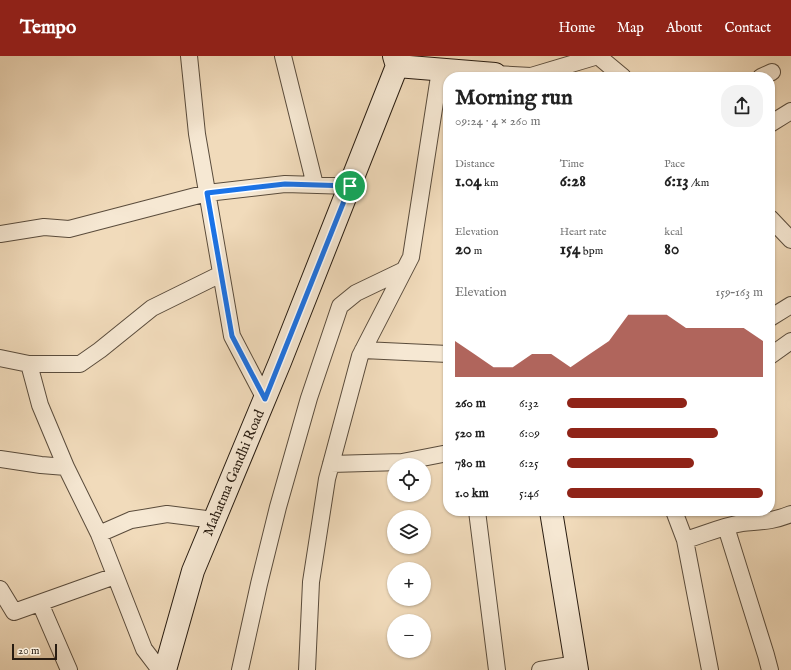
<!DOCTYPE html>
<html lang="en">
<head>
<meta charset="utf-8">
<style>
  body { margin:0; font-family:"IM FELL English",serif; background:#f2f2f2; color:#222; height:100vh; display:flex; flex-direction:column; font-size:15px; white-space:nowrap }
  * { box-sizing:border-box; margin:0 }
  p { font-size:13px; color:#767676 }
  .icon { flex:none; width:22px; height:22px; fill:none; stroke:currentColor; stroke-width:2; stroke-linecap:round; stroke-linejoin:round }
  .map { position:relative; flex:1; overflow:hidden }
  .drawer { position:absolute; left:443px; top:16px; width:332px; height:444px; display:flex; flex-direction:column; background:#fff; border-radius:16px; box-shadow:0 1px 3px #0004 }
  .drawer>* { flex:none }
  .controls { position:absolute; left:387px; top:402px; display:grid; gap:8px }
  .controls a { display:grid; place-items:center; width:44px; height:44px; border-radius:50%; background:#fff; box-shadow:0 1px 3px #0004; font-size:20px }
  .scale { position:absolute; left:12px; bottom:10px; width:45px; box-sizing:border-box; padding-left:4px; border:2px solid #281c11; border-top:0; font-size:11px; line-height:14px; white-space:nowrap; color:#281c11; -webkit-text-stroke:3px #f6e8d3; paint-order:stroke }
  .pin { position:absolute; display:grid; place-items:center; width:34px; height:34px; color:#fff; margin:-17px; border:2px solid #fff; border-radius:50%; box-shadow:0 1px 4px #0007 }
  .round { display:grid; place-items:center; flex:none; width:42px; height:42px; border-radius:16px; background:#f2f2f2 }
  .overview { display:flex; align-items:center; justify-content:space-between; height:68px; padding:0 12px }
  h1 { font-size:22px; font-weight:800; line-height:30px }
  .stats { display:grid; grid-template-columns:repeat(3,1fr); gap:6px; height:68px; padding:4px 12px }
  .stats div { display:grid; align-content:center }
  .stats b { font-size:17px; font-weight:800 }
  .stats small { font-size:11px; font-weight:400 }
  .stats p { font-size:11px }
  .chart { height:112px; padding:8px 12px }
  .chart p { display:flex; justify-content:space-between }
  .chart svg { width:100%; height:72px; margin-top:4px; fill:#8f2418; opacity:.7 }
  ul { padding:0 12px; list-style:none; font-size:13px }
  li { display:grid; grid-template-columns:64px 48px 1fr; align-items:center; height:30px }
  li i { height:10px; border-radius:5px; background:#8f2418 }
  header { display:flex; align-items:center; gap:24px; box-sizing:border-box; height:56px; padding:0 20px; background:#8f2418; color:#fff }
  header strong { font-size:19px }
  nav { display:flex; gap:22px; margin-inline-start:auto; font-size:14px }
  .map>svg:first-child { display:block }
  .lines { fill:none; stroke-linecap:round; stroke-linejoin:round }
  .street-casing { stroke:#5a4c3c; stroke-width:18 }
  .secondary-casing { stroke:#281c11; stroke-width:24 }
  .street { stroke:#f6e8d3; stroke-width:16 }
  .secondary { stroke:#f6e8d3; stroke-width:22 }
  .route-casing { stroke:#fff; stroke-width:8 }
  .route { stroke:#1a73e8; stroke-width:5 }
  .labels { text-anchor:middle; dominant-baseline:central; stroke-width:3; stroke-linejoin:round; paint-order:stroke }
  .street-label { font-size:14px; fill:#281c11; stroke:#f6e8d3 }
</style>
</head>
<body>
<header>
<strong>Tempo</strong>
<nav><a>Home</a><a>Map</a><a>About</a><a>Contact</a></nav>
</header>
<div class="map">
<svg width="791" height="614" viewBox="0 0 791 614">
  <rect width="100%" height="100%" fill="#f1dbbb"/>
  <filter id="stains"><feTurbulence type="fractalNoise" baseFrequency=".005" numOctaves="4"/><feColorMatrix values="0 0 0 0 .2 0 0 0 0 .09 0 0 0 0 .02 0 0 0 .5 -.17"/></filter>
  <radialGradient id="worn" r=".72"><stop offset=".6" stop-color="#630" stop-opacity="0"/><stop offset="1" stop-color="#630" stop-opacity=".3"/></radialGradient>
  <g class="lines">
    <defs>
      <path id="street" d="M189 0 197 78 232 280 265 343
        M283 0 315 129
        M598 0 623 21
        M495 18 531 20 598 0
        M761 21 772 16
        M770 68 791 55
        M770 162 791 184
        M0 178 44 171 69 173 207 137 285 128 350 130
        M770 262 791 249
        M363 294 448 298
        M770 300 791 285
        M0 302 29 308H80L100 294 152 252 221 218
        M29 308 40 349 66 411
        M0 403 41 409 66 411 99 478 131 464 167 458 214 464
        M331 408 402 406 448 397
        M477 455 497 614
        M674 455 685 484 710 614
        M726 471 766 599 770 614
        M99 478 144 593 160 614
        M685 484C703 479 723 470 742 467 762 465 771 466 791 458
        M0 533 14 556 115 520
        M40 547 69 614
        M240 614 259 528 278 451 309 342 340 250 356 237 404 214
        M307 614 311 526 327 423 360 300 411 201 440 14
        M540 614 576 608"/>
      <path id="secondary" d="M397 10 495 18
        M551 455 577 614
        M165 614 193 515 280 306 397 10 394 0"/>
    </defs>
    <!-- street casing -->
    <use href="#street" class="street-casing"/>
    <!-- secondary casing -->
    <use href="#secondary" class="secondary-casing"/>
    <!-- street -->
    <use href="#street" class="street"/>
    <!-- secondary -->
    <use href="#secondary" class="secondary"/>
  </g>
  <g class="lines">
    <defs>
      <path id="route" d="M285 128 350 130 265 343 232 280 207 137Z"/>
    </defs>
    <!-- route casing -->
    <use href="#route" class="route-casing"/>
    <!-- route -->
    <use href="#route" class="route"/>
  </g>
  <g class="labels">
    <!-- street labels -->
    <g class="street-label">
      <text transform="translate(234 417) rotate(-67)">Mahatma Gandhi Road</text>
    </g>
  </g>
  <rect width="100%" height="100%" filter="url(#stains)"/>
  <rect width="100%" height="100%" fill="url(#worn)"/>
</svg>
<div class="controls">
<a><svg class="icon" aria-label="locate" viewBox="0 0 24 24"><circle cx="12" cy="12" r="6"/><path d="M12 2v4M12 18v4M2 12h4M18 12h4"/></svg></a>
<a><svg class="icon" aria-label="layers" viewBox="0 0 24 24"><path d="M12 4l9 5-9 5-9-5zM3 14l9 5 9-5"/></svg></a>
<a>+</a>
<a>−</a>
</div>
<div class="scale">20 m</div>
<div class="pin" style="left:350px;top:130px;background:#1e9e55"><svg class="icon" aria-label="arrive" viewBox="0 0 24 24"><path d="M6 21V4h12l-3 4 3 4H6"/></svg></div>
<section class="drawer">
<div class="overview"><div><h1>Morning run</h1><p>09:24 · 4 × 260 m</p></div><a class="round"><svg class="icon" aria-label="share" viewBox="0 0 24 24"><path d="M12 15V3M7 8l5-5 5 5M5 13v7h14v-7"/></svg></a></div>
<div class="stats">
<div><p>Distance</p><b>1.04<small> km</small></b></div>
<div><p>Time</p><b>6:28</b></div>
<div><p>Pace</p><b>6:13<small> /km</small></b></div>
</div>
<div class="stats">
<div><p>Elevation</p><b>20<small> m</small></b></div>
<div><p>Heart rate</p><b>154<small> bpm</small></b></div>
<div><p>kcal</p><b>80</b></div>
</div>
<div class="chart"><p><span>Elevation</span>159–163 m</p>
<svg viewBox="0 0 160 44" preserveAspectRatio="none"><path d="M0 44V22L10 30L20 38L30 38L40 30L50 30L60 38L70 30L80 22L90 6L100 6L110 6L120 14L130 14L140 14L150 14L160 22V44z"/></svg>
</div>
<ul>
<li><b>260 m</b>6:32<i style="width:61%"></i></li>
<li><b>520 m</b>6:09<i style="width:77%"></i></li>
<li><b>780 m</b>6:25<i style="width:65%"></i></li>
<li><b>1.0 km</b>5:46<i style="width:100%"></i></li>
</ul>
</section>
</div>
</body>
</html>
